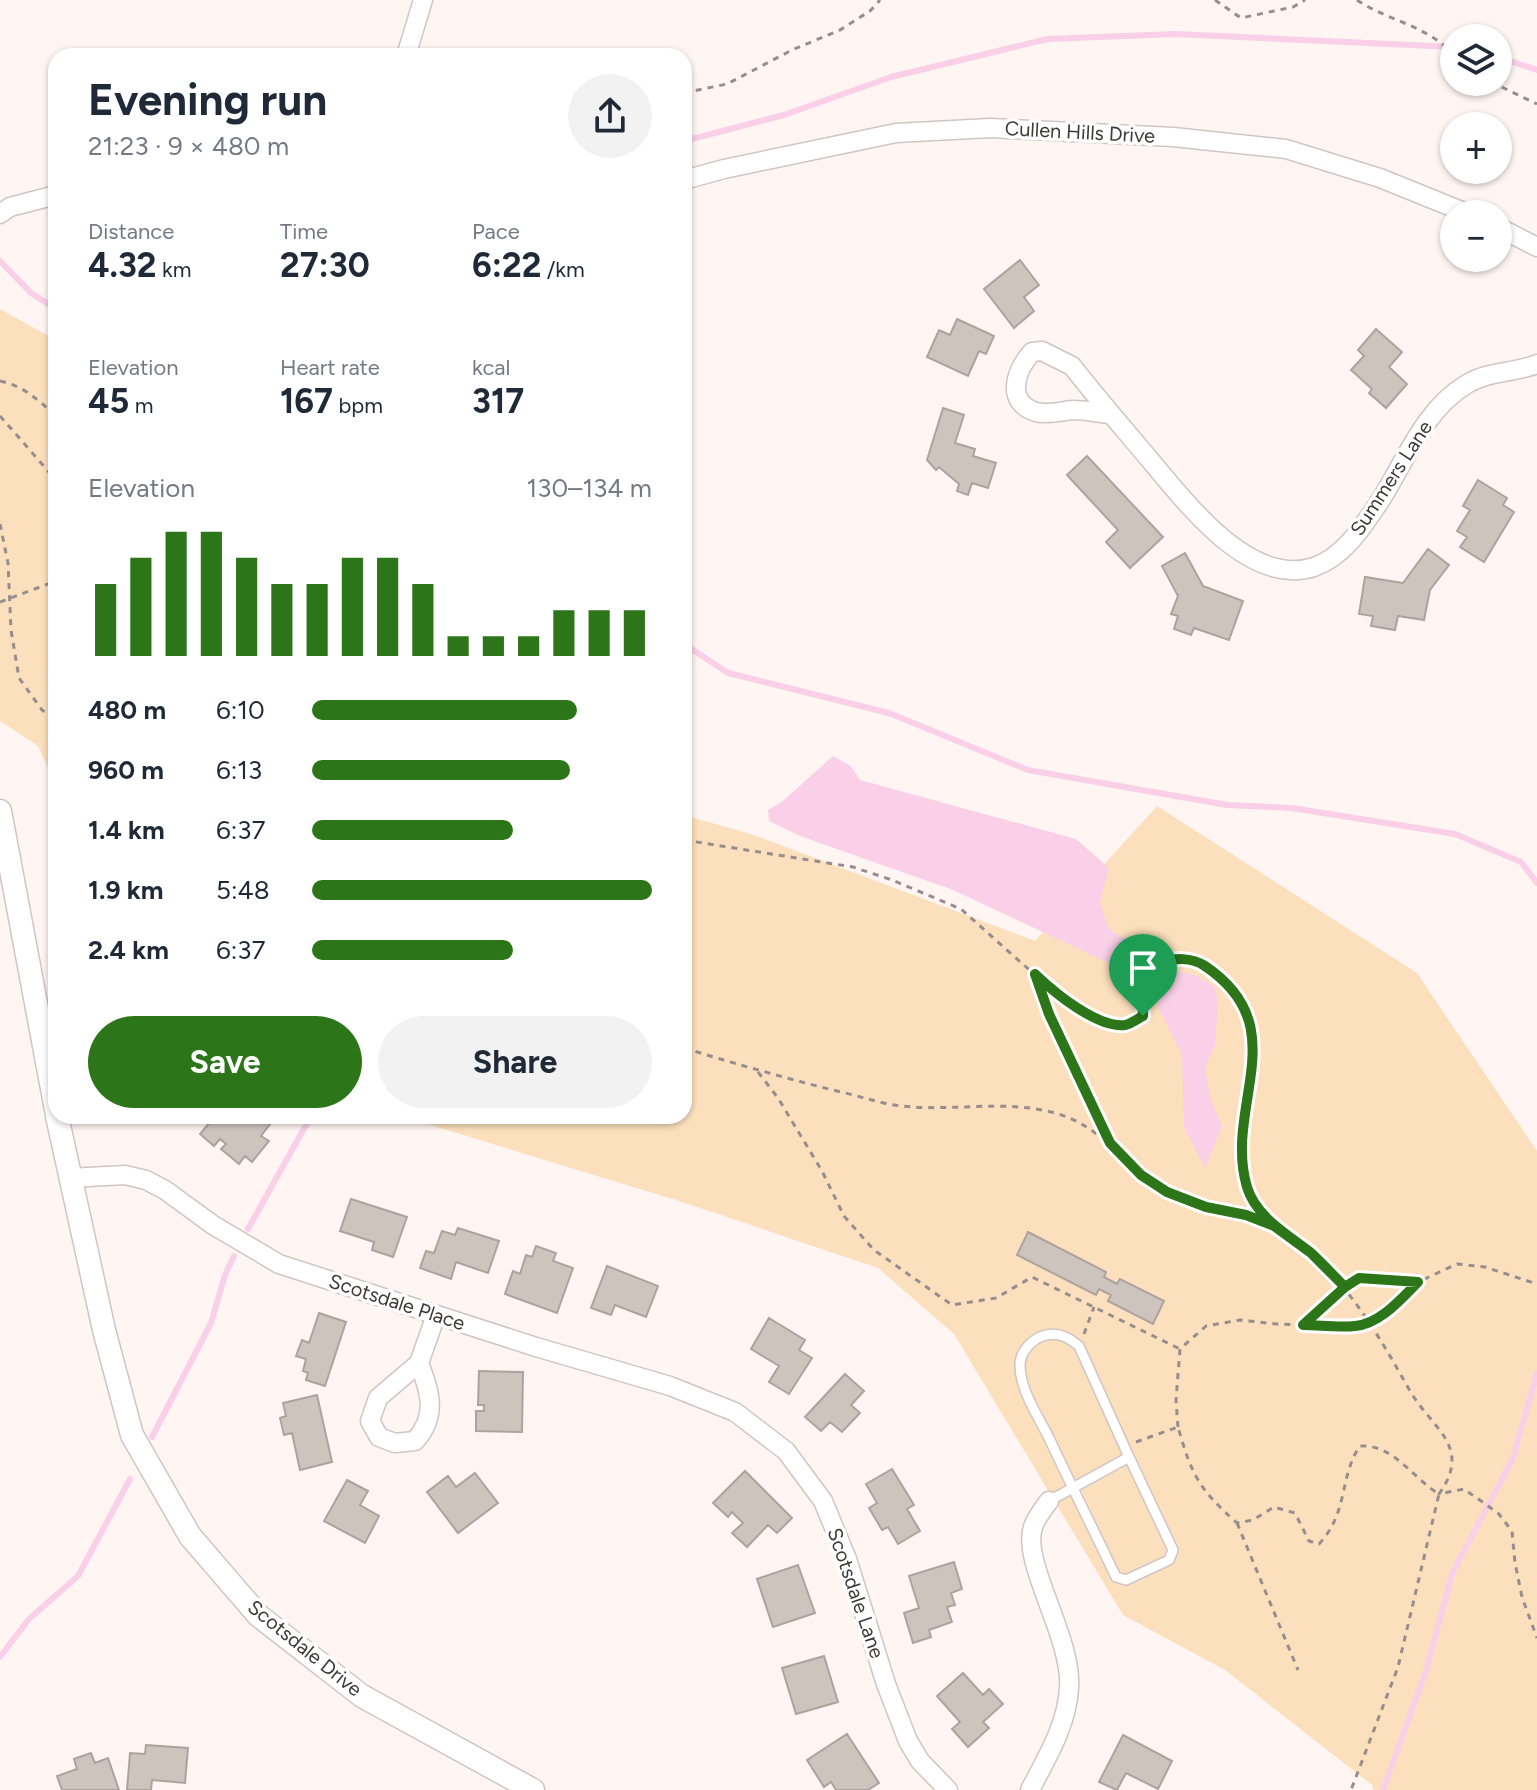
<!DOCTYPE html>
<html lang="en">
<head>
<meta charset="utf-8">
<style>
  body { margin:0; font-family:Figtree,sans-serif; background:#f2f2f3; color:#1f2937; height:100vh; display:flex; flex-direction:column; font-size:30px; white-space:nowrap }
  * { box-sizing:border-box; margin:0 }
  p { font-size:26px; color:#747a83 }
  .icon { flex:none; width:44px; height:44px; fill:none; stroke:currentColor; stroke-width:2; stroke-linecap:round; stroke-linejoin:round }
  .map { position:relative; flex:1; overflow:hidden }
  .details { position:absolute; left:48px; top:48px; width:644px; height:1076px; display:flex; flex-direction:column; background:#fff; border-radius:24px; box-shadow:0 2px 6px #0004 }
  .details>* { flex:none }
  .tools { position:absolute; left:1440px; top:24px; display:grid; gap:16px }
  .tools a { display:grid; place-items:center; width:72px; height:72px; border-radius:50%; background:#fff; box-shadow:0 2px 6px #0004; font-size:40px }
  .pin { position:absolute; display:grid; place-items:center; width:68px; height:68px; color:#fff; margin:-82px -34px; border-radius:50% 50% 50% 0; rotate:-45deg; box-shadow:0 0 8px #0007 }
  .pin .icon { rotate:45deg }
  .round { display:grid; place-items:center; flex:none; width:84px; height:84px; border-radius:42px; background:#f2f2f3 }
  .overview { display:flex; align-items:center; justify-content:space-between; height:136px; padding:0 40px }
  h1 { font-size:44px; font-weight:700; line-height:60px }
  .stats { display:grid; grid-template-columns:repeat(3,1fr); gap:12px; height:136px; padding:8px 40px }
  .stats div { display:grid; align-content:center }
  .stats b { font-size:34px; font-weight:700 }
  .stats small { font-size:22px; font-weight:400 }
  .stats p { font-size:22px }
  .chart { height:224px; padding:16px 40px }
  .chart p { display:flex; justify-content:space-between }
  .chart svg { width:100%; height:144px; margin-top:8px; stroke:#2c7518; stroke-width:6 }
  .button { display:flex; gap:16px; margin-top:auto; padding:16px 40px }
  .button a { flex:1; height:92px; border-radius:48px; background:#2c7518; color:#fff; font-size:32px; font-weight:700; line-height:92px; text-align:center }
  .button a+a { background:#f2f2f3; color:#1f2937 }
  ul { padding:0 40px; list-style:none; font-size:26px }
  li { display:grid; grid-template-columns:128px 96px 1fr; align-items:center; height:60px }
  li i { height:20px; border-radius:10px; background:#2c7518 }
  .map>svg:first-child { display:block }
  .green { fill:#fce0bd }
  .water { fill:#f9d0e7 }
  .lines { fill:none; stroke-linecap:round; stroke-linejoin:round }
  .stream { stroke:#f9d0e7; stroke-width:6 }
  .building { fill:#cec4be; stroke:#ada39e; stroke-width:2 }
  .service-casing { stroke:#d1c5c3; stroke-width:12 }
  .minor-casing { stroke:#d1c5c3; stroke-width:21 }
  .tertiary-casing { stroke:#d1c5c3; stroke-width:25 }
  .path { stroke:#958e8d; stroke-width:3; stroke-dasharray:6 6; stroke-linecap:butt }
  .service { stroke:#fff; stroke-width:9 }
  .minor { stroke:#fff; stroke-width:18 }
  .tertiary { stroke:#fff; stroke-width:22 }
  .route-casing { stroke:#fff; stroke-width:16 }
  .route { stroke:#2c7518; stroke-width:10 }
  .labels { text-anchor:middle; dominant-baseline:central; stroke-width:7; stroke-linejoin:round; paint-order:stroke }
  .street-label { font-size:20px; fill:#3e3939; stroke:#fff }
</style>
</head>
<body>
<div class="map">
<svg width="1537" height="1790" viewBox="0 0 1537 1790">
  <rect width="100%" height="100%" fill="#fff5f3"/>
  <!-- green -->
  <path class="green" d="M0 309 56 340V785L38 746 0 721Z
    M1157 806 1417 973 1537 1151V1790H1374L1372 1785 1225 1670 1123 1615 954 1334 878 1268 679 1201 401 1116H684V815L754 835 1035 941Z"/>
  <!-- water -->
  <path class="water" d="M833 756 851 766 860 780 1076 839 1109 868 1100 903 1109 929 1127 940 1147 946 1155 959 1147 972 1129 975 1109 963 953 890 800 836 769 821 768 810 783 801Z
    M1175 971 1195 975 1215 987 1218 1002 1215 1045 1205 1068 1210 1097 1222 1126 1205 1168 1184 1127 1182 1055 1157 1005 1159 985Z"/>
  <g class="lines">
    <!-- stream -->
    <path class="stream" d="M1498 57 1537 70
      M684 141 784 115 891 77 1047 39 1176 34 1454 47
      M0 261 31 293 56 309
      M684 644 728 673 889 713 1028 770 1227 805 1292 808 1455 834 1521 862 1537 883
      M248 1229 311 1116
      M152 1437 211 1323 225 1275 234 1256
      M0 1657 29 1619 78 1576 130 1479
      M1383 1790 1426 1671 1452 1574 1513 1458 1537 1373"/>
  </g>
  <!-- building -->
  <path class="building" d="M1020 260 1039 285 1024 297 1034 311 1014 328 984 289Z
    M957 319 994 336 986 354 979 351 968 376 927 357 939 330 950 335Z
    M1376 329 1402 352 1389 367 1407 384 1386 408 1369 393 1372 389 1351 370 1364 356 1358 350Z
    M943 408 964 415 955 443 975 449 973 456 996 463 988 488 972 483 968 495 957 491 959 484 939 467 936 470 927 460Z
    M1087 456 1163 537 1130 568 1106 542 1118 530 1067 475Z
    M1478 480 1507 498 1503 505 1514 512 1484 562 1460 547 1467 537 1457 531 1470 510 1463 506Z
    M1428 549 1449 565 1430 590 1424 620 1398 616 1395 630 1371 626 1373 616 1359 614 1365 577 1403 583Z
    M1185 553 1203 586 1243 601 1229 640 1194 628 1191 635 1174 629 1178 616 1171 614 1178 596 1162 566Z
    M205 1116H263L271 1123 261 1136 269 1141 252 1162 245 1156 239 1164 221 1149 226 1144 220 1139 214 1146 200 1134 211 1121Z
    M351 1199 407 1217 393 1257 372 1250 374 1242 340 1231Z
    M458 1228 499 1241 488 1273 456 1262 451 1279 420 1268 426 1251 434 1253 442 1231 455 1235Z
    M1028 1232 1106 1272 1104 1277 1117 1284 1120 1279 1164 1301 1153 1324 1108 1301 1111 1295 1099 1289 1096 1295 1017 1255Z
    M536 1246 556 1253 553 1261 573 1268 557 1313 505 1294 513 1271 520 1274 526 1255 532 1257Z
    M607 1266 658 1286 646 1317 615 1305 611 1315 591 1308Z
    M319 1313 346 1322 325 1386 306 1380 308 1373 303 1371 306 1359 296 1356 302 1340 309 1343Z
    M769 1318 805 1340 799 1350 812 1358 789 1394 769 1382 779 1366 751 1349Z
    M479 1371 523 1372 522 1432 476 1431V1411H484V1405H478Z
    M845 1374 864 1391 851 1405 860 1413 842 1432 830 1422 821 1431 805 1417Z
    M317 1395 332 1462 300 1470 292 1433 284 1435 280 1418 286 1416 283 1403Z
    M892 1469 914 1505 907 1509 920 1531 898 1544 888 1527 882 1530 869 1508 877 1503 866 1484Z
    M745 1471 792 1518 777 1533 768 1525 747 1547 732 1533 743 1523 732 1512 728 1517 713 1503Z
    M475 1473 498 1503 458 1533 427 1492 448 1476 456 1487Z
    M347 1480 368 1491 360 1505 379 1516 365 1543 324 1521Z
    M954 1562 962 1589 951 1593 955 1605 947 1607 952 1622 929 1630 931 1637 913 1643 904 1613 919 1608 909 1576Z
    M798 1565 815 1613 773 1627 757 1579Z
    M824 1656 838 1702 796 1714 782 1668Z
    M963 1673 983 1695 989 1689 1003 1704 983 1722 989 1728 968 1747 952 1729 960 1722 937 1696Z
    M847 1734 879 1783 868 1790H836L831 1782 824 1787 807 1760Z
    M1123 1735 1172 1761 1158 1789 1126 1773 1117 1790 1099 1782Z
    M146 1745 188 1748 185 1783 152 1780 151 1790H127L130 1753 145 1754Z
    M91 1753 95 1763 108 1758 119 1790H62L57 1776 77 1769 74 1759Z"/>
  <g class="lines">
    <defs>
      <path id="service" d="M1049 1501 1129 1457 1079 1346C1069 1338 1060 1332 1046 1335 1033 1338 1020 1351 1020 1365 1020 1390 1038 1416 1049 1438 1071 1485 1094 1531 1116 1577L1126 1580 1169 1560 1173 1550 1129 1457"/>
      <path id="minor" d="M406 56 423 0
        M684 180 724 169 896 133 990 128 1173 137 1286 149 1380 178 1469 214
        M0 214 10 207 56 195
        M1498 227 1537 247
        M1111 414C1099 413 1086 410 1073 410 1062 411 1047 415 1036 412 1004 402 1016 370 1032 352L1042 351 1072 366C1097 398 1124 429 1150 460 1185 501 1249 588 1314 567 1343 557 1362 528 1378 504 1405 463 1423 410 1467 384 1488 371 1515 373 1537 364
        M69 1178 125 1175 146 1180 165 1190 213 1225 279 1264 536 1347 670 1386 735 1412 786 1451 823 1501 847 1559 886 1684 908 1741 920 1761 948 1790
        M419 1363C430 1392 438 1415 415 1441L395 1443 379 1437 370 1421 378 1398 419 1363 436 1315
        M1030 1790C1047 1757 1067 1725 1069 1688 1073 1639 1021 1562 1033 1527 1036 1518 1043 1509 1049 1501"/>
      <path id="tertiary" d="M0 811 56 1110
        M57 1116 104 1330 132 1435 190 1536 259 1616 362 1696 533 1790"/>
    </defs>
    <!-- service casing -->
    <use href="#service" class="service-casing"/>
    <!-- minor casing -->
    <use href="#minor" class="minor-casing"/>
    <!-- tertiary casing -->
    <use href="#tertiary" class="tertiary-casing"/>
    <!-- path -->
    <path class="path" d="M1215 0 1241 18 1293 7 1305 0
      M1357 0C1390 22 1425 24 1454 55
      M1491 82 1537 104
      M684 93 727 84 792 50 840 30 870 11 880 0
      M0 381C24 386 38 400 56 416
      M0 416 56 480
      M0 524 8 563 11 630 19 678 42 710 56 720
      M0 602 56 581
      M684 840 853 867 892 880 961 909 1044 983 1080 1009 1108 1023 1128 1025 1143 1016 1142 982C1158 965 1175 950 1201 963 1214 970 1223 981 1232 992 1239 1001 1248 1013 1251 1024 1263 1064 1239 1116 1243 1159 1245 1187 1255 1204 1273 1224
      M1035 975 1049 1014 1109 1140
      M684 1048C736 1064 788 1079 841 1092 859 1096 876 1102 894 1105 946 1113 1000 1099 1051 1112 1102 1124 1122 1164 1164 1190 1197 1210 1238 1208 1273 1225 1281 1230 1289 1237 1297 1243 1348 1281 1379 1336 1410 1391 1432 1429 1473 1446 1439 1494L1464 1489 1498 1513 1512 1531 1515 1563 1522 1597 1537 1638
      M758 1072 778 1098 822 1171 844 1216 874 1250 952 1305 996 1298 1032 1277 1180 1349
      M1303 1324 1345 1287 1359 1278 1418 1282
      M1084 1334 1094 1307
      M1178 1427 1176 1400 1180 1349 1206 1326 1240 1320 1276 1324 1354 1327 1370 1323 1394 1305 1418 1282 1457 1264 1485 1267 1537 1284
      M1136 1442 1178 1427C1192 1476 1199 1489 1237 1523L1253 1520 1274 1507 1295 1513 1309 1541 1319 1544C1349 1512 1339 1476 1360 1446 1394 1444 1412 1478 1439 1494L1398 1667 1351 1790
      M1237 1523 1298 1670"/>
    <!-- service -->
    <use href="#service" class="service"/>
    <!-- minor -->
    <use href="#minor" class="minor"/>
    <!-- tertiary -->
    <use href="#tertiary" class="tertiary"/>
  </g>
  <g class="lines">
    <defs>
      <path id="route" d="M1143 1016C1137 1019 1131 1024 1125 1025 1097 1028 1055 993 1035 974L1049 1014 1110 1143 1141 1175 1167 1192 1206 1207 1246 1215 1274 1226 1311 1253 1345 1287 1303 1325C1319 1325 1338 1328 1355 1326 1380 1324 1401 1299 1418 1282L1359 1278 1345 1287C1333 1275 1322 1263 1310 1252 1287 1234 1256 1217 1247 1187 1223 1106 1297 1028 1205 966 1193 958 1172 956 1159 965 1153 969 1147 977 1142 982L1143 1016"/>
    </defs>
    <!-- route casing -->
    <use href="#route" class="route-casing"/>
    <!-- route -->
    <use href="#route" class="route"/>
  </g>
  <g class="labels">
    <!-- street labels -->
    <g class="street-label">
      <text transform="translate(1080 132) rotate(3)">Cullen Hills Drive</text>
      <text transform="translate(1391 478) rotate(-57)">Summers Lane</text>
      <text transform="translate(397 1302) rotate(18)">Scotsdale Place</text>
      <text transform="translate(856 1593) rotate(71)">Scotsdale Lane</text>
      <text transform="translate(305 1648) rotate(39)">Scotsdale Drive</text>
    </g>
  </g>
</svg>
<div class="tools">
<a><svg class="icon" aria-label="layers" viewBox="0 0 24 24"><path d="M12 4l9 5-9 5-9-5zM3 14l9 5 9-5"/></svg></a>
<a>+</a>
<a>−</a>
</div>
<div class="pin" style="left:1143px;top:1016px;background:#1e9e55"><svg class="icon" aria-label="arrive" viewBox="0 0 24 24"><path d="M6 21V4h12l-3 4 3 4H6"/></svg></div>
<section class="details">
<div class="overview"><div><h1>Evening run</h1><p>21:23 · 9 × 480 m</p></div><a class="round"><svg class="icon" aria-label="share" viewBox="0 0 24 24"><path d="M12 15V3M7 8l5-5 5 5M5 13v7h14v-7"/></svg></a></div>
<div class="stats">
<div><p>Distance</p><b>4.32<small> km</small></b></div>
<div><p>Time</p><b>27:30</b></div>
<div><p>Pace</p><b>6:22<small> /km</small></b></div>
</div>
<div class="stats">
<div><p>Elevation</p><b>45<small> m</small></b></div>
<div><p>Heart rate</p><b>167<small> bpm</small></b></div>
<div><p>kcal</p><b>317</b></div>
</div>
<div class="chart"><p><span>Elevation</span>130–134 m</p>
<svg viewBox="0 0 160 44" preserveAspectRatio="none"><path d="M5 44V22M15 44V14M25 44V6M35 44V6M45 44V14M55 44V22M65 44V22M75 44V14M85 44V14M95 44V22M105 44V38M115 44V38M125 44V38M135 44V30M145 44V30M155 44V30"/></svg>
</div>
<ul>
<li><b>480 m</b>6:10<i style="width:78%"></i></li>
<li><b>960 m</b>6:13<i style="width:76%"></i></li>
<li><b>1.4 km</b>6:37<i style="width:59%"></i></li>
<li><b>1.9 km</b>5:48<i style="width:100%"></i></li>
<li><b>2.4 km</b>6:37<i style="width:59%"></i></li>
</ul>
<div class="button"><a>Save</a><a>Share</a></div>
</section>
</div>
</body>
</html>
